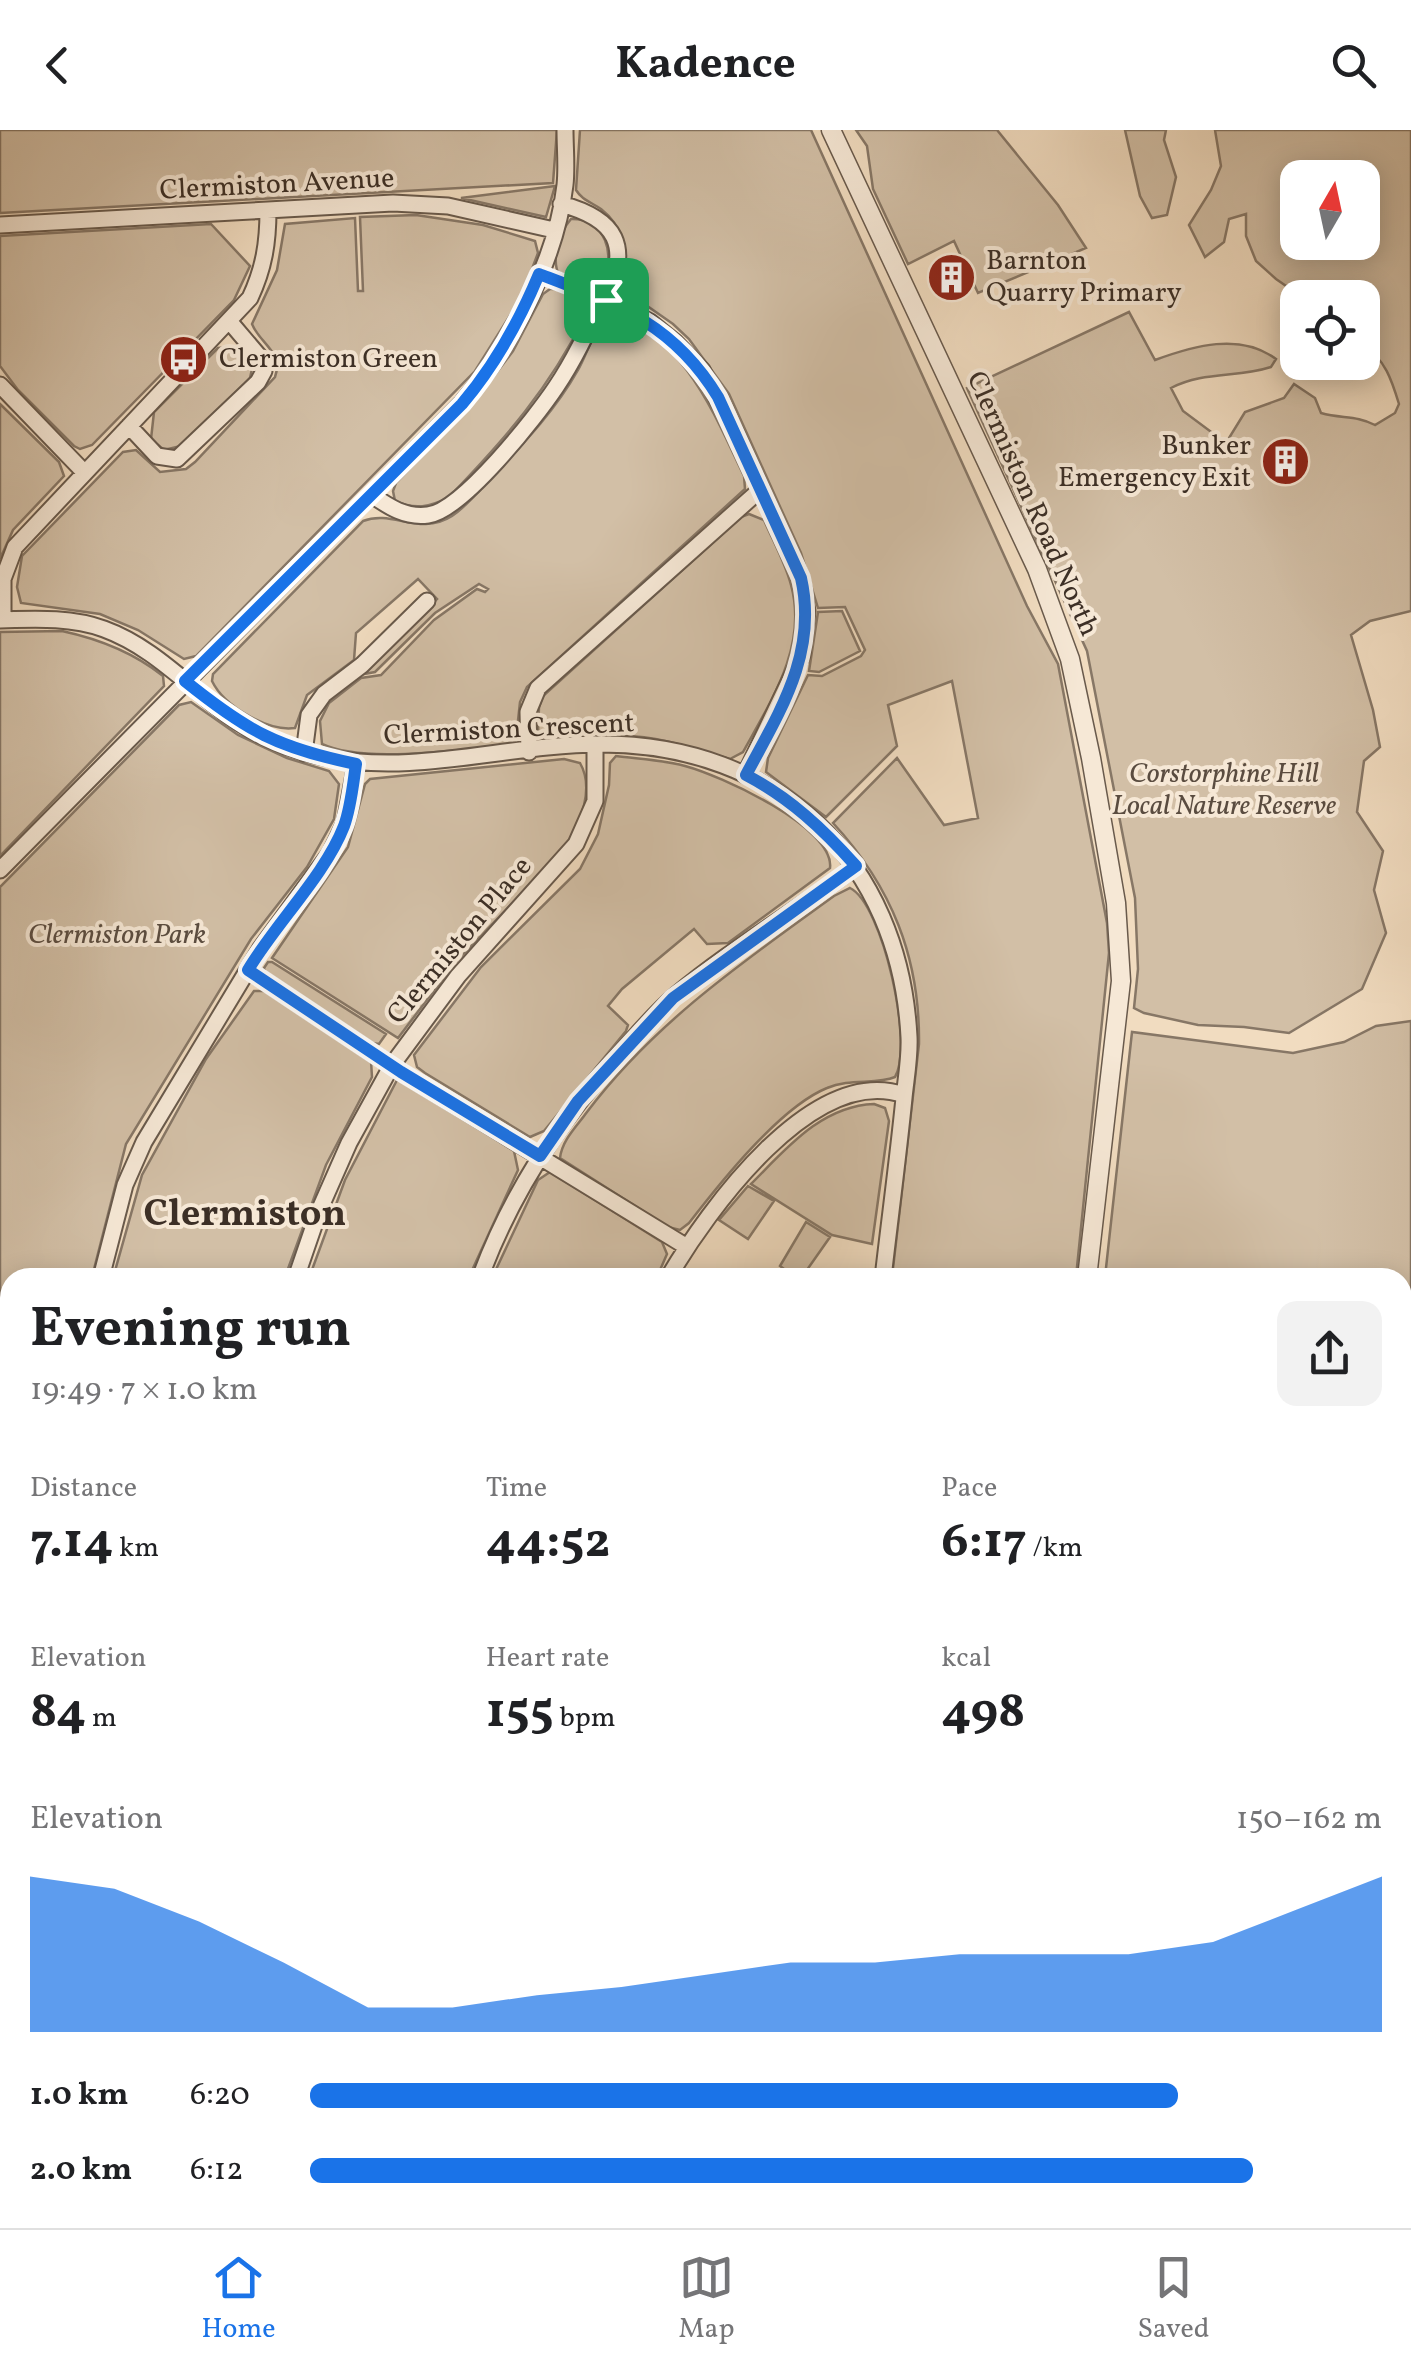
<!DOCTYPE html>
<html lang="en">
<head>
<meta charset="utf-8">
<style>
  body { margin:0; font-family:Vollkorn,serif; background:#f2f2f2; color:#202124; height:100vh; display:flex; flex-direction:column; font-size:38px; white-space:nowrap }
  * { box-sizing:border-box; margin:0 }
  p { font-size:32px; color:#757577 }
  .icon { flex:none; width:55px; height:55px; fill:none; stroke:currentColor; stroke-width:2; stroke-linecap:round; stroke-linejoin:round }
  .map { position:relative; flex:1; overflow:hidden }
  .panel { position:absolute; left:0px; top:1138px; width:1412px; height:962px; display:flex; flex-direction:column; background:#fff; border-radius:30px 30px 0 0; box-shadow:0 5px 25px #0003 }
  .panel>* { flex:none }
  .needle { width:65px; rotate:9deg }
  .buttons { position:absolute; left:1280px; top:30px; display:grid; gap:20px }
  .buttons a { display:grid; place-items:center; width:100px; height:100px; border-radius:20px; background:#fff; box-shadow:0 5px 25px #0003; font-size:50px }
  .pin { position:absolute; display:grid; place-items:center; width:85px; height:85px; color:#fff; margin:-42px; border-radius:20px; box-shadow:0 5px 15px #0006 }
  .round { display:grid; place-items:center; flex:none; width:105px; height:105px; border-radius:20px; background:#f2f2f2 }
  .overview { display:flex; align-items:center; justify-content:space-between; height:170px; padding:0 30px }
  h1 { font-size:55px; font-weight:700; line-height:75px }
  .metrics { display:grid; grid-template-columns:repeat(3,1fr); gap:15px; height:170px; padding:10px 30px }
  .metrics div { display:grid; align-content:center }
  .metrics b { font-size:50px; font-weight:700 }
  .metrics small { font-size:28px; font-weight:400 }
  .metrics p { font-size:28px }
  .chart { height:280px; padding:20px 30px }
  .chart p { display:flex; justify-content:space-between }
  .chart svg { width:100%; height:180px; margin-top:10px; fill:#1a73e8; opacity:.7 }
  ul { padding:0 30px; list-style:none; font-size:32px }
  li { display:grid; grid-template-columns:160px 120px 1fr; align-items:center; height:75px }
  li i { height:25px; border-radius:12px; background:#1a73e8 }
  header { display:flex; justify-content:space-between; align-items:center; height:130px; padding:0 30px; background:#fff; font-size:45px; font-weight:700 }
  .dock { display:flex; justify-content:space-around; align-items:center; height:140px; border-top:2px solid #e0e0e0; background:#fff; font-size:28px; color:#757577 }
  .dock a { display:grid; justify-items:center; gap:5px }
  .dock .current { color:#1a73e8 }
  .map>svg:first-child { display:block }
  .green { fill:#d2bfa6; stroke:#877766; stroke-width:2.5; fill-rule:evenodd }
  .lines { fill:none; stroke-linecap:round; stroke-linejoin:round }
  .minor-casing { stroke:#695a4c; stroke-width:19 }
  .tertiary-casing { stroke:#695a4c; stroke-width:21 }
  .minor { stroke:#f6e8d6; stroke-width:15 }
  .tertiary { stroke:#f6e8d6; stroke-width:18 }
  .route-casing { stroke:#fff; stroke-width:20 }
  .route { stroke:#1a73e8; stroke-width:12 }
  .labels { text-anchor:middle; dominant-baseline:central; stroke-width:8; stroke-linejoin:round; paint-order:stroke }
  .street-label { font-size:28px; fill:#3c2f26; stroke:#f6e8d6 }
  .poi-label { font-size:28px; fill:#3c2f26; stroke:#f6e8d6; text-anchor:start }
  .park-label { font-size:28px; font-style:italic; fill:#5a4c40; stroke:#f6e8d6 }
  .district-label { font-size:38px; font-weight:bold; fill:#3c2f26; stroke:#f6e8d6 }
</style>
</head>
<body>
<header><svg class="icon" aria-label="back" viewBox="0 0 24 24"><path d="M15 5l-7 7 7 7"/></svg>Kadence<svg class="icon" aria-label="search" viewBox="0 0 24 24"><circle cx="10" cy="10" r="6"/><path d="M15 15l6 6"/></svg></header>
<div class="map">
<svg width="1411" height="2098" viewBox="0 0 1411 2098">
  <rect width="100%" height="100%" fill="#f1dcc0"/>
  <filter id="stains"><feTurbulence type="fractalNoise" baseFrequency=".002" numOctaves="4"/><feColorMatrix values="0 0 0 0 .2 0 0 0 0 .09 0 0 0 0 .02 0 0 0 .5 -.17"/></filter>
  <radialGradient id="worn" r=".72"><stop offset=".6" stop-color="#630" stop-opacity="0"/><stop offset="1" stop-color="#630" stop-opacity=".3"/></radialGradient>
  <!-- green -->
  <path class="green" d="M0 0H557L553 53 0 83Z
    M580 0H811L1027 476 1058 534 1107 793 1109 823 1076 1147H892L919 914C920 828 892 757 833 693L897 628 944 695 978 688 952 551 888 575 897 616 826 687 766 642 768 628 808 545 822 546 861 526 865 520 845 477 818 478 801 423 729 264 689 209 673 194 623 159C623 126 630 102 601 79 591 72 582 70 576 60Z
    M856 0H997L1058 75 1086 118 978 163 954 111 908 134 873 59 867 16Z
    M1125 0H1166L1164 10 1176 47 1167 85 1152 88 1140 66Z
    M1215 0H1411V481L1370 491 1351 505 1373 580 1380 617 1364 631 1357 682 1383 721 1374 760 1386 803 1362 859 1289 903 1244 897 1198 895 1144 883 1134 878 1138 839 1135 768 1087 521 967 258 1129 182 1155 230C1193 216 1240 202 1276 229L1271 237C1237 248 1204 241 1171 258L1183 281 1226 313 1245 282 1284 268 1294 254 1315 268 1321 283C1342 289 1356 285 1375 295L1395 283 1399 274C1392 251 1385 228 1363 216L1362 168 1302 167 1276 149 1256 131 1246 106V84L1229 89 1224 112 1205 127 1189 95 1211 60 1221 36ZM1298 48H1362V112H1298Z
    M555 56 546 87 461 68Z
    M416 85 483 95 535 111 538 123 521 168 475 241 196 526 184 529 138 500 100 484 21 473 17 457 22 426 123 322 136 320 160 342 186 339 195 332 275 247C284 222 260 214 252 194L277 140 285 94 355 88 358 161H363L360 87Z
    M571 89C605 88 617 125 602 152L589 156 559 145C551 129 559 103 571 89Z
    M211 94 250 136 234 170 92 315 80 319 74 316 18 260 0 236V106Z
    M550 159H558L580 167 586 185C548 260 507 307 449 367 430 377 415 380 395 371L393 361 396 353 475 271 513 221 543 164Z
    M613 193C681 195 719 295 744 346L745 359 527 557 520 572 516 609 503 616C456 619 364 634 322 614L320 591 329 573 361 548 381 545 434 490 477 459 485 462 488 459 479 454 435 483 375 542 364 544 437 469 418 449 356 503 354 530 307 565 295 598C268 602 224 576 212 551L213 544 363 391C393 379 419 407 452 386 467 376 479 361 491 348 523 314 555 281 578 240 588 223 592 198 613 193Z
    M244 216 254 230 250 248 195 304 185 315 164 320 151 309 154 282 218 218Z
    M0 274 59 332 64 346 13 400 0 429Z
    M749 384 764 390C773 411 785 432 791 455 808 516 771 571 743 622L730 629C695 619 660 606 623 606 597 605 559 615 538 602L539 577 543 566 741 387Z
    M842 481 860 521 819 542 809 541 818 482Z
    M62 501C99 509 133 522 163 546L164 556 0 726V502Z
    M191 572 238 605 287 628 329 641 339 654 334 689 307 737 251 809 126 1014 92 1147 10 1148V1442H0V757L179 575Z
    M616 626C639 629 663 630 685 636 719 645 835 697 830 738L728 813 707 814 694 799 622 859 608 876 628 895 626 901 544 1001 530 1007 425 943 417 937 414 925 481 837 580 739 598 704 609 655 610 633Z
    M564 629 580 633C595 659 580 692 567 716L455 833 398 908 272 828 348 717 365 654 370 649Z
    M850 758C883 774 914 916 895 947 876 955 850 948 827 958 780 977 720 1053 689 1093L680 1100 668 1097 560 1028C562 1010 577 996 587 982 655 892 744 831 834 766Z
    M268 832H272L386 904 379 914 371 913 266 845 264 838Z
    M254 861H268L364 925 371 931 372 947 326 1035 285 1147 113 1148 142 1045 206 929Z
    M1411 891V2098H1146L1147 2090H1402V1148L1105 1147 1132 902 1293 923 1344 912 1376 896Z
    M397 950 406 951 514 1021 518 1040 469 1147 309 1148 345 1050Z
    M874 974 885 978 889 991 872 1114 832 1105 751 1054C786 1019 821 976 874 974Z
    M550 1042 662 1112 667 1124 657 1147 492 1148 538 1050Z
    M748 1056 774 1071 748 1109 719 1090Z
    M806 1092 830 1107 802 1147H795L780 1136Z
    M10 1573V1646L0 1649V1574Z
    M0 2009 10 2023V2090H64L71 2098H0Z
    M355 2090H518V2098H365Z
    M531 2090H820L806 2098H532Z"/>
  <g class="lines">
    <defs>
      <path id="minor" d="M561 74C617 89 631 116 606 170
        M0 95 393 73 448 76 554 100
        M539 144 603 168 650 192 676 213 702 240 736 304 801 448 807 481 802 525 745 645
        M0 255 84 342
        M129 296 157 326 177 329 258 252 264 241V232L230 192
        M372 365C389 377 406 388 428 385 462 381 536 287 556 257 575 229 589 198 603 168
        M0 490C35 489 71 487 104 499 148 515 180 548 216 576 247 601 284 619 324 627 417 646 508 614 601 614 778 614 900 731 909 907 910 927 906 948 904 968 898 1028 890 1087 883 1148
        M3 490V449L15 417 250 168C264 138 268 113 268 80
        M529 622 528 582 538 558 761 359
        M304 623 309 585 324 564 362 535 427 471
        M0 740 462 273C511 215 556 132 565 55 567 37 565 18 565 0
        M248 840 401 942 687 1117
        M101 1148 125 1055 144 1012 261 818 331 722 345 693 356 634
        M296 1148 319 1081 349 1013 392 935 458 846 576 714 595 671V614
        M480 1148C511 1064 557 993 617 927 635 907 654 884 675 866 732 818 797 781 856 736
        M668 1148C708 1080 813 933 904 965
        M0 1660 10 1659
        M0 1986 10 2001
        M81 2090 89 2098
        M334 2090 343 2098
        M527 2090 528 2098
        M836 2098 850 2090"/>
      <path id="tertiary" d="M831 0 1037 439 1070 529 1091 628 1116 773 1121 851 1087 1148
        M0 1459H10
        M1120 2098 1121 2090"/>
    </defs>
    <!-- minor casing -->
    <use href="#minor" class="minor-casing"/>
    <!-- tertiary casing -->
    <use href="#tertiary" class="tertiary-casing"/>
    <!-- minor -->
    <use href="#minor" class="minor"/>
    <!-- tertiary -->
    <use href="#tertiary" class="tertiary"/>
  </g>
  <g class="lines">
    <defs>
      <path id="route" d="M539 144C617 174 673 193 718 267L801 448C818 523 780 581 746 645 790 668 823 699 856 736L673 868 578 971 540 1026 401 942 248 840C276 793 325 745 344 696 351 677 353 654 356 634 278 618 247 601 185 551L462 274C496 234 519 192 539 144Z"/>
    </defs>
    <!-- route casing -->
    <use href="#route" class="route-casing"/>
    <!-- route -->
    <use href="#route" class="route"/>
  </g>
  <!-- icons -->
  <defs>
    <symbol id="building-disc" viewBox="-11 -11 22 22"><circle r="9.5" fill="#8f2418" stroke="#f6e8d6"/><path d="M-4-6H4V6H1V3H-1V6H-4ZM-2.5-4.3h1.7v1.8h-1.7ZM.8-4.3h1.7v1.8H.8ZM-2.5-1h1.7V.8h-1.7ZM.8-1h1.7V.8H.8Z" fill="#fff"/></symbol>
    <symbol id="bus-disc" viewBox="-11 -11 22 22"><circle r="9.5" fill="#8f2418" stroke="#f6e8d6"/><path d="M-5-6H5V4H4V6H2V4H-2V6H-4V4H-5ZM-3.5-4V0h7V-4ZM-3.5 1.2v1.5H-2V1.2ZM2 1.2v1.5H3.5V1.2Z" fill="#fff"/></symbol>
  </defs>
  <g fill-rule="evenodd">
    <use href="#building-disc" x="924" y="120" width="55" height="55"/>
    <use href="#bus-disc" x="156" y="202" width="55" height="55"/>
    <use href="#building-disc" x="1258" y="304" width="55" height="55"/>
  </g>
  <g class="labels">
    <!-- street labels -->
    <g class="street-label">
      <text transform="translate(277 55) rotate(-3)">Clermiston Avenue</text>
      <text transform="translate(1032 374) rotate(66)">Clermiston Road North</text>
      <text transform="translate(509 600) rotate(-3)">Clermiston Crescent</text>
      <text transform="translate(460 811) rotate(-50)">Clermiston Place</text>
    </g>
    <!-- poi labels -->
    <g class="poi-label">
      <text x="986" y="131">Barnton<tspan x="986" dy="32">Quarry Primary</tspan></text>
      <text x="219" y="229">Clermiston Green</text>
      <text x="1251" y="316" text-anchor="end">Bunker<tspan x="1251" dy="32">Emergency Exit</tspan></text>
    </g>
    <!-- park labels -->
    <g class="park-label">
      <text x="1224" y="644">Corstorphine Hill<tspan x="1224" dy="32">Local Nature Reserve</tspan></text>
      <text x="117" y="805">Clermiston Park</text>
    </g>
    <!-- district labels -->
    <g class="district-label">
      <text x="245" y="1085">Clermiston</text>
    </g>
  </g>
  <rect width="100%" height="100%" filter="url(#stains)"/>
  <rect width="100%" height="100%" fill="url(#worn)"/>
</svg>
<div class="buttons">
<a><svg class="needle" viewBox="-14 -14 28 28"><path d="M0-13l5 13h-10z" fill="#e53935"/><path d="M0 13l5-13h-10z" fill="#757577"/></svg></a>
<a><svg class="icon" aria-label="locate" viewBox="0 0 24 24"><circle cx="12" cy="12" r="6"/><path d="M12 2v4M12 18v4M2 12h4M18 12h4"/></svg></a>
</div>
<div class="pin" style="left:606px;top:170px;background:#1e9e55"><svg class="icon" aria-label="arrive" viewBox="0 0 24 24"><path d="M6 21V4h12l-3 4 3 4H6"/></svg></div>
<section class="panel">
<div class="overview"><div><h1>Evening run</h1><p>19:49 · 7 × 1.0 km</p></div><a class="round"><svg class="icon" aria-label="share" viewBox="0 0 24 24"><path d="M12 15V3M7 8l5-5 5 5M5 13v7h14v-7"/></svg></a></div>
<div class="metrics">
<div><p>Distance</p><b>7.14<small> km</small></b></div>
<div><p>Time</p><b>44:52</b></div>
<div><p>Pace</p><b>6:17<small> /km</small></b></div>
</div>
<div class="metrics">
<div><p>Elevation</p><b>84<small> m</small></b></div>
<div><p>Heart rate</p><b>155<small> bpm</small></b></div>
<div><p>kcal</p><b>498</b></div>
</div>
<div class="chart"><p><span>Elevation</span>150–162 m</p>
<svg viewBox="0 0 160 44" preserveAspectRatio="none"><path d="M0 44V6L10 9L20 17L30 27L40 38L50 38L60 35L70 33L80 30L90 27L100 27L110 25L120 25L130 25L140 22L150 14L160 6V44z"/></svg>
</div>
<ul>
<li><b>1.0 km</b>6:20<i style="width:81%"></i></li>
<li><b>2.0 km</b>6:12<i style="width:88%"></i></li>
</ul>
</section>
</div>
<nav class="dock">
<a class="current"><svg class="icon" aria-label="home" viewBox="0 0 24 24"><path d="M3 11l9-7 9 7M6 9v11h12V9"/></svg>Home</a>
<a><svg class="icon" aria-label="map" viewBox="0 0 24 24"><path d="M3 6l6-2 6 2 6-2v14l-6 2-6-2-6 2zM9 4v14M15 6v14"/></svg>Map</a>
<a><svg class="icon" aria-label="saved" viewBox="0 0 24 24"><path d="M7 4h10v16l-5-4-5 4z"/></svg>Saved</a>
</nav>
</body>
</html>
